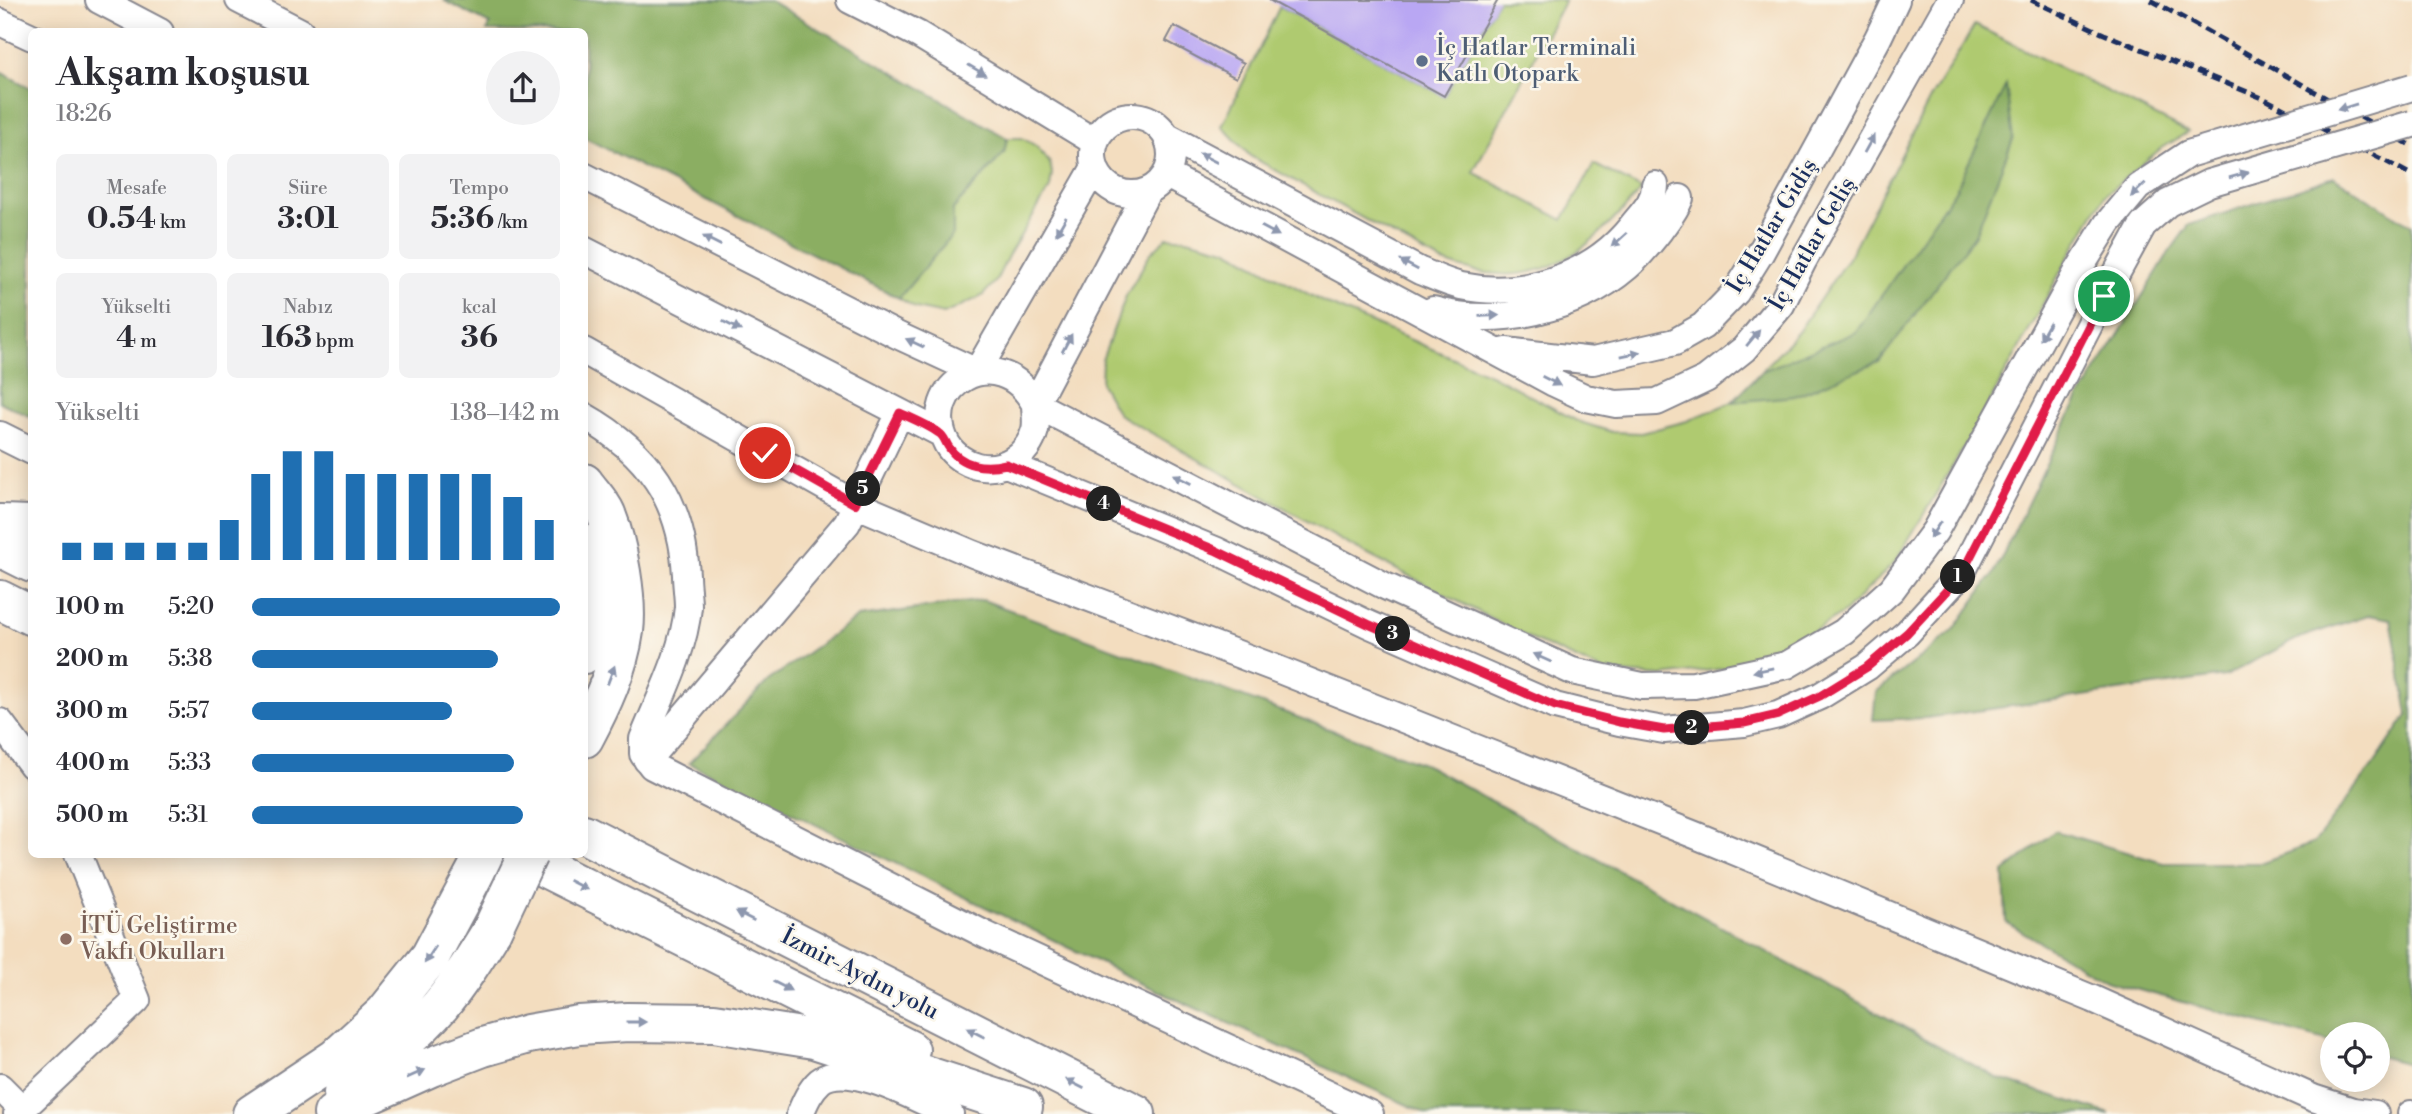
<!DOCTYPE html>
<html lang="tr">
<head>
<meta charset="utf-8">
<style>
  body { margin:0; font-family:"Libre Bodoni",serif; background:#f2f2f3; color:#2b2b33; height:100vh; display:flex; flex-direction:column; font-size:26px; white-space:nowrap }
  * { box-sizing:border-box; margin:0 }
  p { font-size:23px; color:#7c7c81 }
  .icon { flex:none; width:38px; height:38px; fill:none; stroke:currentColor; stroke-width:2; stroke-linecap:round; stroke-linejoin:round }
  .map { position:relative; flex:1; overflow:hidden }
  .sheet { position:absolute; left:28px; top:28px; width:560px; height:830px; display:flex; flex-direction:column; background:#fff; border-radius:10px; box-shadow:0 4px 18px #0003 }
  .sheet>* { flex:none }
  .tools { position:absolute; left:2320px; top:1022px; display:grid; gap:14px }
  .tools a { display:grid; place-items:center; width:70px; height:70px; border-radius:50%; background:#fff; box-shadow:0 4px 18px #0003; font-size:35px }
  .pin { position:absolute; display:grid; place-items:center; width:60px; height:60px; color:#fff; margin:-30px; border:4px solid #fff; border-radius:50%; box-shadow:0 2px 7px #0007 }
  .km { position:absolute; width:35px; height:35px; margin:-18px; border-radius:50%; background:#222; color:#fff; font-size:19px; line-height:35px; text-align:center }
  .round { display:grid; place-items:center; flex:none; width:74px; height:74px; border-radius:37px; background:#f2f2f3 }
  .head { display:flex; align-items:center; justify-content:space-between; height:119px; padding:0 28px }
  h1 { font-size:38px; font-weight:700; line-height:52px }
  .stats { display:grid; grid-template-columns:repeat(3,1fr); gap:10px; height:119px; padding:7px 28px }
  .stats div { display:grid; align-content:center; border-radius:10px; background:#f2f2f3; text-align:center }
  .stats b { font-size:30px; font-weight:700 }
  .stats small { font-size:19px; font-weight:400 }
  .stats p { font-size:19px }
  .chart { height:196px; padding:14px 28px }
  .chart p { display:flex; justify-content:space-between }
  .chart svg { width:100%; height:126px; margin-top:7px; stroke:#1f6fb2; stroke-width:6 }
  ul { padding:0 28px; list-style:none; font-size:23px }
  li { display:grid; grid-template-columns:112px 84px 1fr; align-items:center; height:52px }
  li i { height:18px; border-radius:9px; background:#1f6fb2 }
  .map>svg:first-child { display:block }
  .green { fill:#afca70; stroke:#657c67; stroke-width:2 }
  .forest { fill:#8bae62; stroke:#536e60; stroke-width:2 }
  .building { fill:#b9a7f3 }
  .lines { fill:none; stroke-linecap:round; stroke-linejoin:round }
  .minor-casing { stroke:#87868e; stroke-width:30 }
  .highway-casing { stroke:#87868e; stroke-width:42 }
  .minor { stroke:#fff; stroke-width:26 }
  .highway { stroke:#fff; stroke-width:38 }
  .rail { stroke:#1b2f5e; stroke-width:5; stroke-dasharray:10 5; stroke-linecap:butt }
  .minor-bridge-casing { stroke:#87868e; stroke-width:30; stroke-linecap:butt }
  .highway-bridge-casing { stroke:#87868e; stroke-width:42; stroke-linecap:butt }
  .minor-bridge { stroke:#fff; stroke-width:26 }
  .highway-bridge { stroke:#fff; stroke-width:38 }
  .oneway { fill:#8d97ae }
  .route-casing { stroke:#fff; stroke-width:14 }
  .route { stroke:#e11d48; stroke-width:9 }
  .service-dot { fill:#5c6f8a; stroke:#fbf7ec; stroke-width:2.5 }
  .education-dot { fill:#8d6e63; stroke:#fbf7ec; stroke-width:2.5 }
  .labels { text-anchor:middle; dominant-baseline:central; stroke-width:5; stroke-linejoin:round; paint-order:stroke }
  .service-label { font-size:23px; fill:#4e5e75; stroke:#fbf7ec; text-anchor:start }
  .street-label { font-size:23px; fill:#1b2f5e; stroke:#fbf7ec }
  .education-label { font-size:23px; fill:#785e54; stroke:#fbf7ec; text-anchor:start }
</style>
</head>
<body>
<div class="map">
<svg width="2412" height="1114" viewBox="0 0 2412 1114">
  <rect width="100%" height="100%" fill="#fbf7ec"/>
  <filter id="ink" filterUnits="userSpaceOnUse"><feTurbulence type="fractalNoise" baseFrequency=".0143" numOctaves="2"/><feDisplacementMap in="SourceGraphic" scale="14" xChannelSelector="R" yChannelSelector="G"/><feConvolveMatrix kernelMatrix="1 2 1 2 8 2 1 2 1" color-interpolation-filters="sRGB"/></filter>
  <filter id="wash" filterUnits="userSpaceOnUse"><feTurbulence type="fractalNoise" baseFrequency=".00686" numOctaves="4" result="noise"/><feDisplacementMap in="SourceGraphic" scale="28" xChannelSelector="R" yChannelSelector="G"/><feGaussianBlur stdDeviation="1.57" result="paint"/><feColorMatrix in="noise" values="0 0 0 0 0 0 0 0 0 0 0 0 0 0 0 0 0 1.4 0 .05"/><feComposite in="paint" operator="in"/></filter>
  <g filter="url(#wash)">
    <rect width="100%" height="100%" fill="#f3ddbf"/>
    <!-- green -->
    <path class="green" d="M1498 0H1565L1473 172 1563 220 1594 164 1642 189C1581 259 1536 296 1440 261L1250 156 1222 126 1280 6 1444 96Z
      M1975 25 2188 132 2159 150 2105 195 2068 258 1975 429 1895 562 1845 612 1791 645 1729 668 1662 676 1605 672 1533 640 1355 548 1118 414 1101 384 1102 360 1126 296 1150 254 1167 237 1187 239 1226 249 1323 302 1492 375 1577 421 1612 432 1641 433 1687 421 1732 402 1798 332 1850 255 1931 97Z
      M1007 138H1022L1036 146 1050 163 1052 173 1050 188 1008 256 996 281 982 296 944 314 916 308 899 298 953 234V209L1004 153Z"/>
    <!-- forest -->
    <path class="forest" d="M443 0H769L1007 138 1004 153 953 209V234L899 298 585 138 584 32 487 31 490 24Z
      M0 72 31 88V417L0 402Z
      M2006 85 2013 139 1975 235 1879 362 1795 396 1732 402 1762 371 1856 332 1956 189Z
      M2334 177 2412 226V1065L2378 1056V1034H2333V1043L2106 981 2006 922 2004 872 2055 831 2163 863H2260L2314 843 2375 763 2408 714 2391 619 2368 615 2299 638 2225 676 1926 718 1873 720 1876 692 1953 631 1994 573 2074 407 2168 254 2189 225Z
      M983 600 1426 765 1997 1078 2110 1114H1427L1156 990 689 763 768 681 858 617Z"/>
    <g id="blocks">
      <!-- building -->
      <path class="building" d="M1269 0H1498L1444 96Z
        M1174 26 1244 63 1236 78 1166 41Z"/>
    </g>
  </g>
  <g filter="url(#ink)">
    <use href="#blocks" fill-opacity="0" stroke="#87868e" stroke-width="2"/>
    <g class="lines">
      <defs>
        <path id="minor" d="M99 0 160 32
          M239 0 301 32
          M850 0 919 35 1095 142
          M0 22 32 37
          M1093 155a39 39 0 1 1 78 0a39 39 0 1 1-78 0Z
          M1168 137 1420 271C1433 276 1447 283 1461 286 1523 299 1593 276 1632 226 1642 213 1655 202 1655 185
          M1167 175 1554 383 1586 398 1616 404 1657 402 1706 379 1744 349 1781 305 1803 261 1950 0
          M584 176 897 335 977 372
          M1147 192 1035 404C1035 412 1037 422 1035 430 1028 456 1002 472 977 466 965 463 953 455 947 444 916 386 998 337 1035 404L1385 586 1572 671 1642 686 1694 685 1787 665 1844 632 1892 589 1935 531 2078 271
          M584 250 942 434
          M1433 310C1497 328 1577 310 1627 267 1640 256 1650 243 1660 230 1667 220 1675 211 1680 198
          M584 351 855 504 973 554 1272 667 1695 835 2093 999 2313 1098 2353 1111 2375 1114
          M1506 351 1593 361 1675 342 1703 326 1736 292 1761 252 1878 38 1896 0
          M977 372 1095 167
          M584 416C648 452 682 500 686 575 686 585 688 596 688 607 684 652 660 697 643 739V754L652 766 986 935 1370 1114
          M0 435 32 451
          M1006 464 1215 550 1368 624 1555 706 1619 722 1664 730 1744 723 1778 715 1820 696 1867 667 1907 633 1961 574 2104 296
          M0 722 32 765
          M647 760 847 523 900 413
          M0 1087 22 1109
          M17 1114 137 1000 78 854
          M800 1114C805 1102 810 1090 820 1081 848 1059 921 1101 950 1114
          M2411 1114H2412"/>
        <path id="highway" d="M584 483C591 493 601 503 606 514 618 544 628 600 624 631 619 668 601 706 584 738
          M0 524 32 525
          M584 544C598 579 599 619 584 654
          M0 547 32 563
          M0 600 32 616
          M584 834 1136 1114
          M517 854 910 1050
          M343 1093C375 1066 412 1038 440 1006 460 982 476 956 492 930
          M252 1114 336 1058 385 1013 430 957 485 854
          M333 1114 355 1101 431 1067 483 1047 528 1034 579 1025 628 1022 714 1023 814 1039 1023 1107"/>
      </defs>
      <!-- minor casing -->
      <use href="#minor" class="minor-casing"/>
      <!-- highway casing -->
      <use href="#highway" class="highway-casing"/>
      <!-- minor -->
      <use href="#minor" class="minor"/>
      <!-- highway -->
      <use href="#highway" class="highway"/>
      <!-- rail -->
      <path class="rail" d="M2031 0 2104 34 2265 99 2412 175
        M2151 0 2412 146"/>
      <defs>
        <path id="minor-bridge" d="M2078 271 2108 223 2138 187 2188 154 2412 87
          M2104 296 2143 225 2168 203 2209 183 2412 124"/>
        <path id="highway-bridge" d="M492 930 528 854"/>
      </defs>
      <!-- minor-bridge casing -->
      <use href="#minor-bridge" class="minor-bridge-casing"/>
      <!-- highway-bridge casing -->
      <use href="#highway-bridge" class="highway-bridge-casing"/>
      <!-- minor-bridge -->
      <use href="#minor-bridge" class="minor-bridge"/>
      <!-- highway-bridge -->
      <use href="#highway-bridge" class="highway-bridge"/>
    </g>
    <!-- one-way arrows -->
    <defs><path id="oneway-solid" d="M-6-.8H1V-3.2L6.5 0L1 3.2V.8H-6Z" transform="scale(1.75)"/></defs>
    <g class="oneway">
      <use href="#oneway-solid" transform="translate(977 70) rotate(31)"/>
      <use href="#oneway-solid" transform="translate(2347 107) rotate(163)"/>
      <use href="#oneway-solid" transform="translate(1869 144) rotate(-61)"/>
      <use href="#oneway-solid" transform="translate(1208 158) rotate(-153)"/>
      <use href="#oneway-solid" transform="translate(2239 175) rotate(-16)"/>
      <use href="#oneway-solid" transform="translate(2138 190) rotate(136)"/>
      <use href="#oneway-solid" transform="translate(1061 226) rotate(120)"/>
      <use href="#oneway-solid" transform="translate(1270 231) rotate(28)"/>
      <use href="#oneway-solid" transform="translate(1619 240) rotate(138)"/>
      <use href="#oneway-solid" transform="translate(712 241) rotate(-153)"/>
      <use href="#oneway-solid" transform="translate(1409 265) rotate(-152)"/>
      <use href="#oneway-solid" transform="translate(1489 316) rotate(-2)"/>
      <use href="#oneway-solid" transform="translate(732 326) rotate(27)"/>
      <use href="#oneway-solid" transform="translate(2045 331) rotate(119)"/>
      <use href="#oneway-solid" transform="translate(1753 338) rotate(-50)"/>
      <use href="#oneway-solid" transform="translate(915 343) rotate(-155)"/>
      <use href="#oneway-solid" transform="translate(1067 343) rotate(-62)"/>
      <use href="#oneway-solid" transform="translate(1631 354) rotate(-11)"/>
      <use href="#oneway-solid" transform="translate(1551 381) rotate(27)"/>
      <use href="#oneway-solid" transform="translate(1182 479) rotate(-153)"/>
      <use href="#oneway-solid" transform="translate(1935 530) rotate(123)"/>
      <use href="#oneway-solid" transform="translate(1542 658) rotate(-156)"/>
      <use href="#oneway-solid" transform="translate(1763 670) rotate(168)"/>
      <use href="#oneway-solid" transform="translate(611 675) rotate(-69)"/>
      <use href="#oneway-solid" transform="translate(578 885) rotate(27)"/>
      <use href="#oneway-solid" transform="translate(745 916) rotate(-153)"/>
      <use href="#oneway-solid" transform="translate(430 955) rotate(123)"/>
      <use href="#oneway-solid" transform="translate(782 986) rotate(27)"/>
      <use href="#oneway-solid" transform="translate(636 1022)"/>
      <use href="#oneway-solid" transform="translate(976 1033) rotate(-153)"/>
      <use href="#oneway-solid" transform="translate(416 1074) rotate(-24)"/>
      <use href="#oneway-solid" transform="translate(1075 1084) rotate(-153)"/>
    </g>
  </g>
  <g class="lines" filter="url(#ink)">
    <defs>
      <path id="route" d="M765 453 855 504 900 413C913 419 928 425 939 433 944 436 945 441 948 446 961 467 985 469 1006 464L1215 550 1368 624 1555 706 1619 722 1664 730 1744 723 1778 715 1820 696 1867 667 1907 633 1961 575 2104 296"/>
    </defs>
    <!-- route casing -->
    <use href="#route" class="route-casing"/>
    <!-- route -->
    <use href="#route" class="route"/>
  </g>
  <!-- markers -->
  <circle class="service-dot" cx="1422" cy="61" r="7"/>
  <circle class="education-dot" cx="66" cy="939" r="7"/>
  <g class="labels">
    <!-- service labels -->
    <g class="service-label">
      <text x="1436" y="48">İç Hatlar Terminali<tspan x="1436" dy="26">Katlı Otopark</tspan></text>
    </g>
    <!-- street labels -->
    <g class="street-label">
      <text transform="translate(1772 226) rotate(-59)">İç Hatlar Gidiş</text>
      <text transform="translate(1812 244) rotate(-60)">İç Hatlar Geliş</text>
      <text transform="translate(860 974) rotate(27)">İzmir-Aydın yolu</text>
    </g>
    <!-- education labels -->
    <g class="education-label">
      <text x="80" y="926">İTÜ Geliştirme<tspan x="80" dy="26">Vakfı Okulları</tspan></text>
    </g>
  </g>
</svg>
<div class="tools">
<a><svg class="icon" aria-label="locate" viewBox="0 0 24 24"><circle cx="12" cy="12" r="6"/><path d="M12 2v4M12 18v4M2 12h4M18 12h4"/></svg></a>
</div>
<div class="pin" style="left:2104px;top:296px;background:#1e9e55"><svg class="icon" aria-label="arrive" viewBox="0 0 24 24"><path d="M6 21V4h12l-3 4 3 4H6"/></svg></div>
<div class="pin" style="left:765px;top:453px;background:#d93025"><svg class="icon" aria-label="check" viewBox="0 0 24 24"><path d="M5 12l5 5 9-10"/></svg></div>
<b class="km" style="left:1958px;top:577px">1</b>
<b class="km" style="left:1692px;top:728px">2</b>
<b class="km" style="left:1393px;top:634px">3</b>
<b class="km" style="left:1104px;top:504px">4</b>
<b class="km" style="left:863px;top:489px">5</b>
<section class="sheet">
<div class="head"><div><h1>Akşam koşusu</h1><p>18:26</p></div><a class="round"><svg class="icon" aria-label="share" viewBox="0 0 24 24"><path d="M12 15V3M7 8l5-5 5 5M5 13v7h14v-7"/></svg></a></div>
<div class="stats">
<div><p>Mesafe</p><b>0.54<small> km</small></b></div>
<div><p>Süre</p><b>3:01</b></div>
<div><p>Tempo</p><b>5:36<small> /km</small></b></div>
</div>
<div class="stats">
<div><p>Yükselti</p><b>4<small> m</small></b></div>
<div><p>Nabız</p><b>163<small> bpm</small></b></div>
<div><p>kcal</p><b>36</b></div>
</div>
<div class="chart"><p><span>Yükselti</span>138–142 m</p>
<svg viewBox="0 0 160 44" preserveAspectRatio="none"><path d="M5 44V38M15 44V38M25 44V38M35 44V38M45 44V38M55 44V30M65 44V14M75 44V6M85 44V6M95 44V14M105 44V14M115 44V14M125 44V14M135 44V14M145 44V22M155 44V30"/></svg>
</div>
<ul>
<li><b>100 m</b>5:20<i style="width:100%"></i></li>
<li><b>200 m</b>5:38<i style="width:80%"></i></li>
<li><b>300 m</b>5:57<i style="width:65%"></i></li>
<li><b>400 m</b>5:33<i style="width:85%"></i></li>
<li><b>500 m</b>5:31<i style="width:88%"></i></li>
</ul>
</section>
</div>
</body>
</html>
